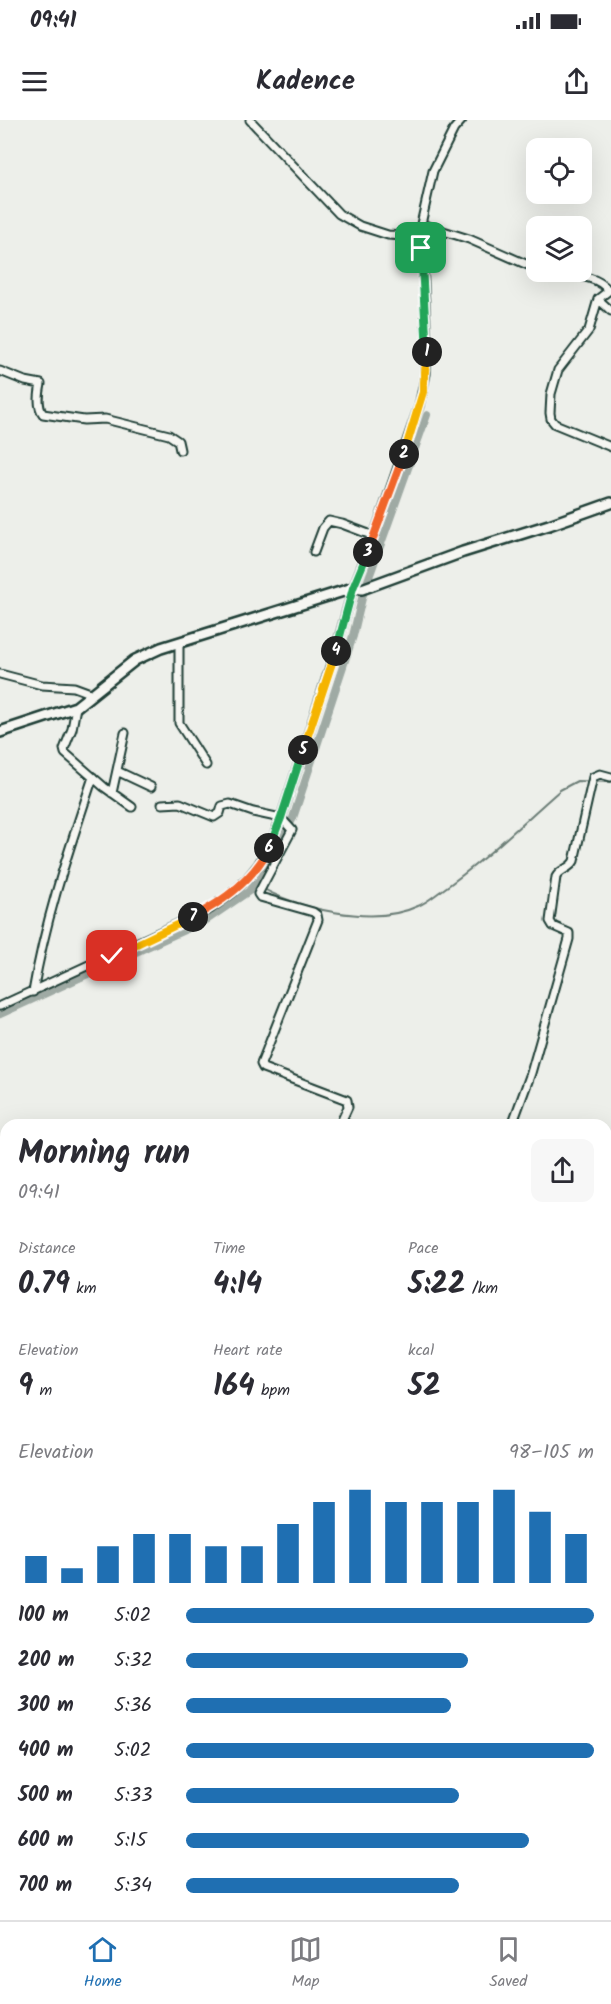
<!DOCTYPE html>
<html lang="en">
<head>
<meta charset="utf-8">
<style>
  body { margin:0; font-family:Kalam,sans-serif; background:#f7f7f7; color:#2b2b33; height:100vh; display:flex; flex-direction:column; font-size:22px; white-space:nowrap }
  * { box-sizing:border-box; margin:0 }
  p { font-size:20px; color:#7c7c81 }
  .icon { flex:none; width:33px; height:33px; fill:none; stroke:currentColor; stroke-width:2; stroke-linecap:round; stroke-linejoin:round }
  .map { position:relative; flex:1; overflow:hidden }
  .side { position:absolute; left:0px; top:999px; width:612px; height:801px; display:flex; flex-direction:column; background:#fff; border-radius:18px 18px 0 0; box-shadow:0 6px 24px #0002 }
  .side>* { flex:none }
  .fabs { position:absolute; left:526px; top:18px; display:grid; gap:12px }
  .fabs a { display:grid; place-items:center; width:66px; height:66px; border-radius:12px; background:#fff; box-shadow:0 6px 24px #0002; font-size:30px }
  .pin { position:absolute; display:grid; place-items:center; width:51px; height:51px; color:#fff; margin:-26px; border-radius:12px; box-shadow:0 3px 9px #0006 }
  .km { position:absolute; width:30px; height:30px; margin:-15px; border-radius:50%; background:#222; color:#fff; font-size:16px; line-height:30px; text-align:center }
  .round { display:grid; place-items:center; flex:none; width:63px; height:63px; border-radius:12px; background:#f7f7f7 }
  .summary { display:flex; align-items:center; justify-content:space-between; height:102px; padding:0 18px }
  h1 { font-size:33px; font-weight:700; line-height:45px }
  .metrics { display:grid; grid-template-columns:repeat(3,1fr); gap:9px; height:102px; padding:6px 18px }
  .metrics div { display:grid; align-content:center }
  .metrics b { font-size:30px; font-weight:700 }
  .metrics small { font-size:16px; font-weight:400 }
  .metrics p { font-size:16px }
  .chart { height:168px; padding:12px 18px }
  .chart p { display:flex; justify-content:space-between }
  .chart svg { width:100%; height:108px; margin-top:6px; stroke:#1f6fb2; stroke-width:6 }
  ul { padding:0 18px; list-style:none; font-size:20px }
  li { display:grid; grid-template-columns:96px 72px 1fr; align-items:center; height:45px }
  li i { height:15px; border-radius:8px; background:#1f6fb2 }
  .status { display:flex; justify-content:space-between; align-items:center; height:42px; padding:0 30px; background:#fff; direction:ltr }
  .status svg { height:16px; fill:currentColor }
  header { display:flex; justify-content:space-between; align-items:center; height:78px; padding:0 18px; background:#fff; font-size:27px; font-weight:700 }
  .tabs { display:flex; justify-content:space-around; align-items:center; height:84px; border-top:2px solid #e1e1e2; background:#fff; font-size:16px; color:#7c7c81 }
  .tabs a { display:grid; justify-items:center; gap:3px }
  .tabs .selected { color:#1f6fb2 }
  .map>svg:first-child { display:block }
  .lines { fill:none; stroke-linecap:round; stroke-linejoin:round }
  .stream { stroke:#6c7e77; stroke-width:2 }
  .canal { stroke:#9faaa4; stroke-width:8 }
  .minor-casing { stroke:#1f3d34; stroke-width:11 }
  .secondary-casing { stroke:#1f3d34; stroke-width:14 }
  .minor { stroke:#f6f6f2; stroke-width:7 }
  .secondary { stroke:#f6f6f2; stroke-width:9 }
  .split-1-casing { stroke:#fff; stroke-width:12 }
  .split-2-casing { stroke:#fff; stroke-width:12 }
  .split-3-casing { stroke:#fff; stroke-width:12 }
  .split-4-casing { stroke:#fff; stroke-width:12 }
  .split-5-casing { stroke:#fff; stroke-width:12 }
  .split-6-casing { stroke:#fff; stroke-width:12 }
  .split-7-casing { stroke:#fff; stroke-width:12 }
  .split-8-casing { stroke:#fff; stroke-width:12 }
  .split-1 { stroke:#22a559; stroke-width:8 }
  .split-2 { stroke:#f5b400; stroke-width:8 }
  .split-3 { stroke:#f0652b; stroke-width:8 }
  .split-4 { stroke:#22a559; stroke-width:8 }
  .split-5 { stroke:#f5b400; stroke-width:8 }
  .split-6 { stroke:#22a559; stroke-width:8 }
  .split-7 { stroke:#f0652b; stroke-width:8 }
  .split-8 { stroke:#f5b400; stroke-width:8 }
</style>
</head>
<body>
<div class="status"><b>09:41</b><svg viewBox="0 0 49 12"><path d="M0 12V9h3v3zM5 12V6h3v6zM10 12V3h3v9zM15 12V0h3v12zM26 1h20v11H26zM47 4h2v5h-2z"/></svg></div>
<header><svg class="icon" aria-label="menu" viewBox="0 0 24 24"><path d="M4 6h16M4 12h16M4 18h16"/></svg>Kadence<svg class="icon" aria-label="share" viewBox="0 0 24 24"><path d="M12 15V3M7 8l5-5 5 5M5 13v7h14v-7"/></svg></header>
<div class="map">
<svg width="611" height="1800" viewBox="0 0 611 1800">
  <rect width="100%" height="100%" fill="#edefea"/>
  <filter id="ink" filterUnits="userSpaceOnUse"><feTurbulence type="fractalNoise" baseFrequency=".0167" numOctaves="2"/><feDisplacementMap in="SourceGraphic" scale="12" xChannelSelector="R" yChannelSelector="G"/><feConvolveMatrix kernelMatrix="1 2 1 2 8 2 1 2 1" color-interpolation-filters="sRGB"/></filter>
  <g filter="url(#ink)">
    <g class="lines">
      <!-- stream -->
      <path class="stream" d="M255 764C295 789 374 807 418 786 426 783 434 776 441 771 484 741 521 704 560 670L577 661 611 662"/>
      <!-- canal -->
      <path class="canal" d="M0 894 208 799 249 771 266 750 293 698 353 516 363 474 427 295"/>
      <defs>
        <path id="minor" d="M250 0 339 94 360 106 388 115 421 117
          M421 104 469 119 537 149
          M545 152C566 158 593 151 608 170
          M611 169 598 179 589 210 558 250 551 274 550 293 551 299 555 304 611 327
          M598 179 611 191
          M0 251 25 261 41 264C39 274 37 286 43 294L84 300 105 299 169 315 178 321 180 330
          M314 432 323 408 329 401 342 404 374 416
          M179 523V603L206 645
          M0 554 42 565 74 567 93 574
          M76 587 72 609 64 629 65 633 104 667 132 687
          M117 651 151 667
          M112 673 125 613
          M162 684 180 683 214 697 220 693 222 686 230 684 253 692 281 698 292 710 258 774 260 777 313 792 317 795 318 800 261 944 263 948 347 980 348 987 342 1000 348 1005
          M33 872C46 796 69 730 93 657
          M0 886 210 789 232 773 246 760 258 745 271 723 281 698 338 522 353 468 374 416 419 286 426 254 427 226 421 104 433 51 454 9 462 0
          M512 1005 531 953 569 819V813L553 806 550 801 556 757C560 749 570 749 574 741L593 657 600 654 611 657
          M0 1103 6 1105
          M606 1148 611 1149
          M606 1313 611 1314
          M0 1402 6 1405
          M606 1447 611 1438
          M606 1502 611 1503
          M606 1645 611 1629
          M606 1728 611 1730
          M0 1767 6 1769
          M87 1794 107 1800
          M196 1799 198 1800"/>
        <path id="secondary" d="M0 612 76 587 135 540 161 528 353 468 362 469 463 432 549 405 611 383"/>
      </defs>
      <!-- minor casing -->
      <use href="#minor" class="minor-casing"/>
      <!-- secondary casing -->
      <use href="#secondary" class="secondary-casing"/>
      <!-- minor -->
      <use href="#minor" class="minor"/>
      <!-- secondary -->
      <use href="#secondary" class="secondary"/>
    </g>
  </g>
  <g class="lines" filter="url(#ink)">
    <defs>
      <path id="split-1" d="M421 128 427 232"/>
      <path id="split-2" d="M404 334 423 272 427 232"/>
      <path id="split-3" d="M368 432 404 334"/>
      <path id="split-4" d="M336 531 353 468 368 432"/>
      <path id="split-5" d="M303 630 336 531"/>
      <path id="split-6" d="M269 728 281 698 303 630"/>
      <path id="split-7" d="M193 797C224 781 253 760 269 728"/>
      <path id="split-8" d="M112 836 193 797"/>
    </defs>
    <!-- split-1 casing -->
    <use href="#split-1" class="split-1-casing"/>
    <!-- split-2 casing -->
    <use href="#split-2" class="split-2-casing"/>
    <!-- split-3 casing -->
    <use href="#split-3" class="split-3-casing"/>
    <!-- split-4 casing -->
    <use href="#split-4" class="split-4-casing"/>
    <!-- split-5 casing -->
    <use href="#split-5" class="split-5-casing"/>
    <!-- split-6 casing -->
    <use href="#split-6" class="split-6-casing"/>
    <!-- split-7 casing -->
    <use href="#split-7" class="split-7-casing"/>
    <!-- split-8 casing -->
    <use href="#split-8" class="split-8-casing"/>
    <!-- split-1 -->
    <use href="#split-1" class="split-1"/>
    <!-- split-2 -->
    <use href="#split-2" class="split-2"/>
    <!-- split-3 -->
    <use href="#split-3" class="split-3"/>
    <!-- split-4 -->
    <use href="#split-4" class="split-4"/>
    <!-- split-5 -->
    <use href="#split-5" class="split-5"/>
    <!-- split-6 -->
    <use href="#split-6" class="split-6"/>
    <!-- split-7 -->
    <use href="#split-7" class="split-7"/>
    <!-- split-8 -->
    <use href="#split-8" class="split-8"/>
  </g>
</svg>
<div class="fabs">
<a><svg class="icon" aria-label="locate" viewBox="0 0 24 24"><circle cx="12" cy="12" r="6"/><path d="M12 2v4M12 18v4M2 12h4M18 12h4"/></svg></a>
<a><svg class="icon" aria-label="layers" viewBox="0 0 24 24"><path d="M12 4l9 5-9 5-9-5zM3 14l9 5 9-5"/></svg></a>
</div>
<div class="pin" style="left:421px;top:128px;background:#1e9e55"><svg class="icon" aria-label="arrive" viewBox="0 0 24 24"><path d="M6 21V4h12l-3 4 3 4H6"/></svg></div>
<div class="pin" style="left:112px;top:836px;background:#d93025"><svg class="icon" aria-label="check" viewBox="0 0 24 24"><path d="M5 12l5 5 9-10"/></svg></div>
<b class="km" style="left:427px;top:232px">1</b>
<b class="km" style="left:404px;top:334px">2</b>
<b class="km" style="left:368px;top:432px">3</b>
<b class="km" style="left:336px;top:531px">4</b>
<b class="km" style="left:303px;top:630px">5</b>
<b class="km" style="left:269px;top:728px">6</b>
<b class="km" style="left:193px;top:797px">7</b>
<section class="side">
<div class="summary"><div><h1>Morning run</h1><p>09:41</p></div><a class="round"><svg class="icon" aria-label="share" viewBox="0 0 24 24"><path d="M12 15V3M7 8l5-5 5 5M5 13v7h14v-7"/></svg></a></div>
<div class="metrics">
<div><p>Distance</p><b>0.79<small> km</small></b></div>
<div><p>Time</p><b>4:14</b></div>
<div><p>Pace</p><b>5:22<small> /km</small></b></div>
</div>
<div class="metrics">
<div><p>Elevation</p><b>9<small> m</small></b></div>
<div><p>Heart rate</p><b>164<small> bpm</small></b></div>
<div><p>kcal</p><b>52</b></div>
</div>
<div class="chart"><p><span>Elevation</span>98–105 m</p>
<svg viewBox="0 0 160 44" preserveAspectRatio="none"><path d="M5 44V33M15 44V38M25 44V29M35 44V24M45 44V24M55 44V29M65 44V29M75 44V20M85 44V11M95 44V6M105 44V11M115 44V11M125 44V11M135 44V6M145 44V15M155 44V24"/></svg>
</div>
<ul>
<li><b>100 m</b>5:02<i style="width:100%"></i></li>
<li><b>200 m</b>5:32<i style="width:69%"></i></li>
<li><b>300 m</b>5:36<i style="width:65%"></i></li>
<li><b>400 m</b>5:02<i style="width:100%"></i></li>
<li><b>500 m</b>5:33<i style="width:67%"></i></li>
<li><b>600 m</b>5:15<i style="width:84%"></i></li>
<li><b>700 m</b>5:34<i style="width:67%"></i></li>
</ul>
</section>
</div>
<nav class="tabs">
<a class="selected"><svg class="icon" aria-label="home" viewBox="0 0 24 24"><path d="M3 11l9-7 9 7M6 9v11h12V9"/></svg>Home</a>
<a><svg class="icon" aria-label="map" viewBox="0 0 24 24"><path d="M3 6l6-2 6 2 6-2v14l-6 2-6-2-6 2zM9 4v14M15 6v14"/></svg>Map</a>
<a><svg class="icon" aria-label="saved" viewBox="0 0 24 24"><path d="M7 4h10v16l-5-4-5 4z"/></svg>Saved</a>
</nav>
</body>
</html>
